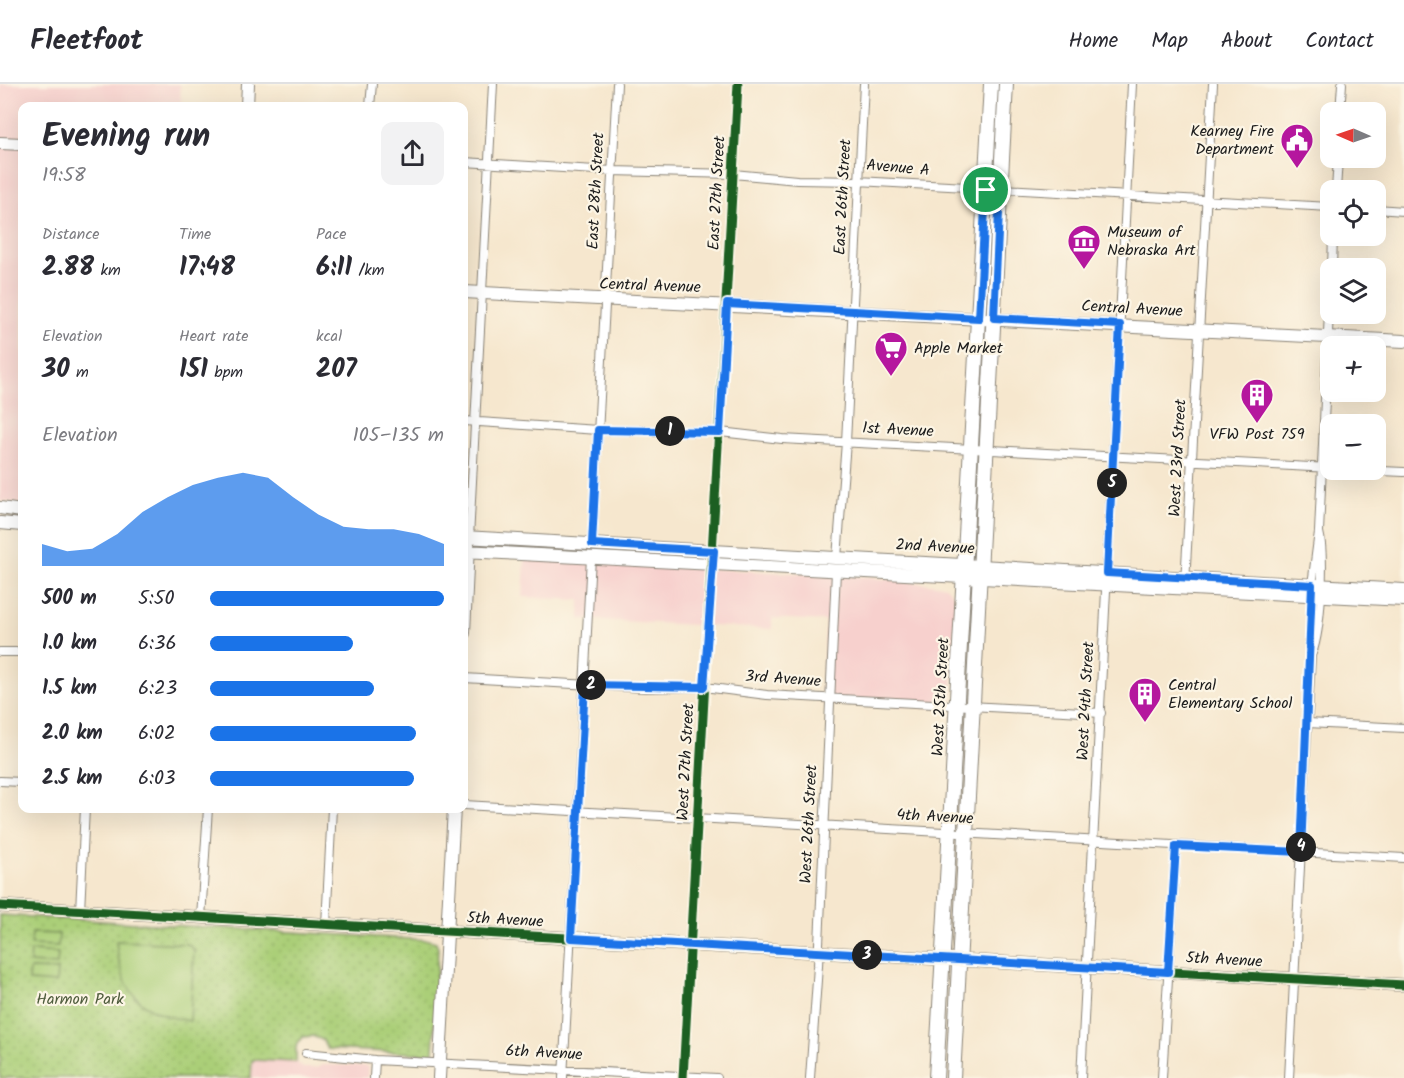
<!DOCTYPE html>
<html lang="en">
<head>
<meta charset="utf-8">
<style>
  body { margin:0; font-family:Kalam,sans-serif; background:#f2f2f3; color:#2b2b33; height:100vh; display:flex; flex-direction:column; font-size:22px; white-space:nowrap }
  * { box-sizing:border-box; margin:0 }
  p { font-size:20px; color:#7c7c81 }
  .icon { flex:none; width:33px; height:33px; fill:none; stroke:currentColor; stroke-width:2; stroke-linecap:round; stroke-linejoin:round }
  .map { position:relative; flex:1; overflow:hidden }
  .panel { position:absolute; left:18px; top:18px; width:450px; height:711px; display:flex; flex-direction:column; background:#fff; border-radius:12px; box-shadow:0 6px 24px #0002 }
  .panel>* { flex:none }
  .needle { width:39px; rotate:272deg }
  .controls { position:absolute; left:1320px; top:18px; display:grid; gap:12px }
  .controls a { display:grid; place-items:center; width:66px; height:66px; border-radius:12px; background:#fff; box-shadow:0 6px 24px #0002; font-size:30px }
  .pin { position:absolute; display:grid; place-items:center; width:51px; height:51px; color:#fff; margin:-26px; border:3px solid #fff; border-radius:50%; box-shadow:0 2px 6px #0007 }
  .km { position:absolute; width:30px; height:30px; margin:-15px; border-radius:50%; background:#222; color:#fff; font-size:16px; line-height:30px; text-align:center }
  .round { display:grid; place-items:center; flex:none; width:63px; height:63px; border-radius:12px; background:#f2f2f3 }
  .head { display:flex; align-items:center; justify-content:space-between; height:102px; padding:0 24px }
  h1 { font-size:33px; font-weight:700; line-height:45px }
  .figures { display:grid; grid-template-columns:repeat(3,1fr); gap:9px; height:102px; padding:6px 24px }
  .figures div { display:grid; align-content:center }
  .figures b { font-size:26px; font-weight:700 }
  .figures small { font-size:16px; font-weight:400 }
  .figures p { font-size:16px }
  .chart { height:168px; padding:12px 24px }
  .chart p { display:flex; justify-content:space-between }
  .chart svg { width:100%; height:108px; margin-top:6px; fill:#1a73e8; opacity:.7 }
  ul { padding:0 24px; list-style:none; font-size:20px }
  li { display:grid; grid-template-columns:96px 72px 1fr; align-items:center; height:45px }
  li i { height:15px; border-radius:8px; background:#1a73e8 }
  header { display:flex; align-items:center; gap:36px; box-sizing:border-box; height:84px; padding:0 30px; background:#fff; border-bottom:2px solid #e1e1e2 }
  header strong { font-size:28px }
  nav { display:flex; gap:33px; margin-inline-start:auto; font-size:21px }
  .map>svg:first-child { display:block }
  .built { fill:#f7d0cd }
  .park { fill:url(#park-dots); stroke:#64764a; stroke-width:1.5 }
  .pitch { fill:#abcf78; stroke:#64764a; stroke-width:1.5 }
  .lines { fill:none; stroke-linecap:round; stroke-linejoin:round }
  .street-casing { stroke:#898275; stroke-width:10 }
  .secondary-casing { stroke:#898275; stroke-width:14 }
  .primary-casing { stroke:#898275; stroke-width:16 }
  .street { stroke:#fff; stroke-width:8 }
  .secondary { stroke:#fff; stroke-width:12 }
  .primary { stroke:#fff; stroke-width:14 }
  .cycleway-casing { stroke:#fcf5e5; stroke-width:13 }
  .cycleway { stroke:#1b5e20; stroke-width:9 }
  .route-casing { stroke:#fff; stroke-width:12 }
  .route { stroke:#1a73e8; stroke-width:8 }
  .labels { text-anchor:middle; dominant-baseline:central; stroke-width:4.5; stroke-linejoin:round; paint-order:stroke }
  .poi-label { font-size:16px; fill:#1c1c1c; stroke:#fcf5e5; text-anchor:start }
  .street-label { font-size:16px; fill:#1c1c1c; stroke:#fcf5e5 }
  .park-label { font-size:16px; fill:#4e5b3c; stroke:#fcf5e5 }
</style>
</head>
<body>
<header>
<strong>Fleetfoot</strong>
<nav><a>Home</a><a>Map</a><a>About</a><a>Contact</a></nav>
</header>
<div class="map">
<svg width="1404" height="994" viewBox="0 0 1404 994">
  <defs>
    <pattern id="park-dots" width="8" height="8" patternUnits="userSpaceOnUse" patternTransform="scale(1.5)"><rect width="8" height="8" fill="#abcf78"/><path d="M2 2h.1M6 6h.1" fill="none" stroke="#93b167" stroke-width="1.8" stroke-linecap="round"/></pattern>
  </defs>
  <rect width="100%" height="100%" fill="#fcf5e5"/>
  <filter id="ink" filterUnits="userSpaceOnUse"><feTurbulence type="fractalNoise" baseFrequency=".0167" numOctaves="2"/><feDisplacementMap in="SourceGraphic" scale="12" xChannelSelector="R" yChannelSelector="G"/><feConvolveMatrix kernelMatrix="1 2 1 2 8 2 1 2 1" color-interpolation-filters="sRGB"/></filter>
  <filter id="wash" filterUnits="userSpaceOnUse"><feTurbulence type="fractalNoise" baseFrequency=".008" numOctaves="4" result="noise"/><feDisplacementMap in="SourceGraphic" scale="24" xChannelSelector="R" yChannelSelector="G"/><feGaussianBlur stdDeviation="1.35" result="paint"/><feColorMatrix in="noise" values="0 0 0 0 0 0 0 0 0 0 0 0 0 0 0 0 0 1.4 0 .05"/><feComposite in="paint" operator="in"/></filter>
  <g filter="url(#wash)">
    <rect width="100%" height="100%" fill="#f6e7ce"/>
    <!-- built -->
    <path class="built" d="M0 0H180L181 22H22V420L0 417Z
      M525 475 865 493 946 502 954 512 955 535 951 627 946 624 844 619 821 620 826 537 772 534V545L580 535V516L523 513Z
      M252 976 296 978 303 984H316L323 981 368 982 367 994H251Z"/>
    <!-- park -->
    <path class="park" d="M0 831 429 856 436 858 438 864 433 970 327 965 323 956 312 952 303 953 296 962V978L252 976 251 994H0Z"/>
    <!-- pitch -->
    <path class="pitch" d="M32 849 59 850 58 862 31 861Z
      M116 857 188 860 194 866 190 937C139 929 121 908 116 857Z
      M31 867 58 869 57 881 30 879Z
      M30 885 57 886 56 899 29 897Z"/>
  </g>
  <g filter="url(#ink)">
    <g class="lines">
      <defs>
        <path id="street" d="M370 22 372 0
          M1340 28 1342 0
          M464 78 612 87 733 90 797 96 858 97 1330 123
          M1336 106 1338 74
          M1376 125 1404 127
          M1332 184 1333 152
          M464 337 598 346 720 348 782 355 1330 384
          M1359 386 1404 388
          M469 454 493 0
          M592 460 617 0
          M837 474 846 358 864 0
          M1185 499 1213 0
          M0 568H22
          M1312 569C1321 546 1325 472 1319 448
          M464 594 645 604 704 603 767 611 1101 629
          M1308 639 1404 644
          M0 697 22 698
          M464 721 1404 774
          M80 827 85 724
          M201 834 208 724
          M326 841 332 724
          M306 969 375 976 717 994
          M374 994 375 976
          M563 994 591 473
          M683 994 738 0
          M810 994 818 882 836 487
          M1081 994 1132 0
          M1162 994 1176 762
          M1289 994 1311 572 1312 501 1319 448 1330 205"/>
        <path id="secondary" d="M247 22 248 0
          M0 59 22 60
          M464 208 1404 257
          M0 424 22 427
          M0 439 22 441
          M464 453 1404 506
          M464 467 1404 516
          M464 549 468 461
          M0 822 1404 901
          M439 994 454 724"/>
        <path id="primary" d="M936 994 991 0
          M953 994 1006 0"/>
      </defs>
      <!-- street casing -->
      <use href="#street" class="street-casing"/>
      <!-- secondary casing -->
      <use href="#secondary" class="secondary-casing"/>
      <!-- primary casing -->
      <use href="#primary" class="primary-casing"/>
      <!-- street -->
      <use href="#street" class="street"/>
      <!-- secondary -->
      <use href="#secondary" class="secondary"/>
      <!-- primary -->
      <use href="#primary" class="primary"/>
      <defs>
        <path id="cycleway" d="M0 822 1404 901
          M683 994 738 0"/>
      </defs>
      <!-- cycleway casing -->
      <use href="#cycleway" class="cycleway-casing"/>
      <!-- cycleway -->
      <use href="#cycleway" class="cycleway"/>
    </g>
  </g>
  <g class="lines" filter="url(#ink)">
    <defs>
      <path id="route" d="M986 106 1000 107 994 234 1120 241 1107 489 1312 501 1301 768 1176 762 1168 888 571 854 585 601 704 603 713 480 714 467 592 460 598 346 720 348 727 220 979 234Z"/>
    </defs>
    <!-- route casing -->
    <use href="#route" class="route-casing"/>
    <!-- route -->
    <use href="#route" class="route"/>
  </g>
  <!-- icons -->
  <defs>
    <symbol id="civic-pin" viewBox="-11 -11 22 30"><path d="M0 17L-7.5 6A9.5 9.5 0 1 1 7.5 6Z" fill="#b5179e" stroke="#fcf5e5"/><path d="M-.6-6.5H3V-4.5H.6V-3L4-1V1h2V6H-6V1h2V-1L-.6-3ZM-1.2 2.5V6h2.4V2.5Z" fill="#fff"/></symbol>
    <symbol id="museum-pin" viewBox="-11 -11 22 30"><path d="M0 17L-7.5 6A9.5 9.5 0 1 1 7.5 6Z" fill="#b5179e" stroke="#fcf5e5"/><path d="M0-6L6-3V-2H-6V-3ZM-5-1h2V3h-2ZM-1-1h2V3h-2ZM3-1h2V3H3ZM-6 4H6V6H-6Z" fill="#fff"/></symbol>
    <symbol id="supermarket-pin" viewBox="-11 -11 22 30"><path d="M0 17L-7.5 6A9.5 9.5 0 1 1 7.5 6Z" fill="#b5179e" stroke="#fcf5e5"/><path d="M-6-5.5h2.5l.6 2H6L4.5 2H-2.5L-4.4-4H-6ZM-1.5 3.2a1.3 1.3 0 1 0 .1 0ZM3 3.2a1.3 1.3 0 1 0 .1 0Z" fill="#fff"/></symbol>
    <symbol id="building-pin" viewBox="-11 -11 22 30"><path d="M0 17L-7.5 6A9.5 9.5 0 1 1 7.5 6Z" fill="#b5179e" stroke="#fcf5e5"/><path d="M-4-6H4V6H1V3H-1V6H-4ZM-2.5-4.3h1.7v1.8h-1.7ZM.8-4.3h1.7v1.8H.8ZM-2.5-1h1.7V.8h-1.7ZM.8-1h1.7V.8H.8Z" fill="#fff"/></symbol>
  </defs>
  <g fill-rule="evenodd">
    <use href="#civic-pin" x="1278" y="37" width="38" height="52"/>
    <use href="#museum-pin" x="1065" y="138" width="38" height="52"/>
    <use href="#supermarket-pin" x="872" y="245" width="38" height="52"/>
    <use href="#building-pin" x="1238" y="292" width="38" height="52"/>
    <use href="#building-pin" x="1126" y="591" width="38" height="52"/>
  </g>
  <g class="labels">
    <!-- poi labels -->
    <g class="poi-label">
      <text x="1274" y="47" text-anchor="end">Kearney Fire<tspan x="1274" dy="18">Department</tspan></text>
      <text x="1107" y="148">Museum of<tspan x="1107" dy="18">Nebraska Art</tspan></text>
      <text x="914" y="264">Apple Market</text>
      <text x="1257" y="350" text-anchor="middle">VFW Post 759</text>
      <text x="1168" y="601">Central<tspan x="1168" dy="18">Elementary School</tspan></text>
    </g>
    <!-- street labels -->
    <g class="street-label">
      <text transform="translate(898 84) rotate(5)">Avenue A</text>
      <text transform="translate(596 107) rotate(-87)">East 28th Street</text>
      <text transform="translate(717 109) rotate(-87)">East 27th Street</text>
      <text transform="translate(843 113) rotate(-87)">East 26th Street</text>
      <text transform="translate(650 202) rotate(2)">Central Avenue</text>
      <text transform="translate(1132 225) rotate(3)">Central Avenue</text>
      <text transform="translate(898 346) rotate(3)">1st Avenue</text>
      <text transform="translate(1178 374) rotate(-87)">West 23rd Street</text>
      <text transform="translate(935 463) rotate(3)">2nd Avenue</text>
      <text transform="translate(783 595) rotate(4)">3rd Avenue</text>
      <text transform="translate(941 613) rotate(-87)">West 25th Street</text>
      <text transform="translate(1086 617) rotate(-87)">West 24th Street</text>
      <text transform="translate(686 678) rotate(-87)">West 27th Street</text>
      <text transform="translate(935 733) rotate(3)">4th Avenue</text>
      <text transform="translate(809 740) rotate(-87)">West 26th Street</text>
      <text transform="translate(505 836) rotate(3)">5th Avenue</text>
      <text transform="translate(1224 876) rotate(3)">5th Avenue</text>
      <text transform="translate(544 969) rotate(3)">6th Avenue</text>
    </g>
    <!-- park labels -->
    <g class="park-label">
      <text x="80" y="915">Harmon Park</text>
    </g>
  </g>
</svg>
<div class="controls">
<a><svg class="needle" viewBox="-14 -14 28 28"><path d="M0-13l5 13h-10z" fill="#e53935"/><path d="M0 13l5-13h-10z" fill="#7c7c81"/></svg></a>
<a><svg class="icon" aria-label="locate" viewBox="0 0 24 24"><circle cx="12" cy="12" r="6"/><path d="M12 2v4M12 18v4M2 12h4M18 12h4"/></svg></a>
<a><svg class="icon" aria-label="layers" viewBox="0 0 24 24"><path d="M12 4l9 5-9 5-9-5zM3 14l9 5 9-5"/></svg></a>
<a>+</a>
<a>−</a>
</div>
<div class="pin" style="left:986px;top:106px;background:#1e9e55"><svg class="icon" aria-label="arrive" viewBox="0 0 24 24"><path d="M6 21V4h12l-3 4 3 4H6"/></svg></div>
<b class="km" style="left:670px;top:347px">1</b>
<b class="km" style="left:591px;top:601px">2</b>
<b class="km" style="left:867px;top:871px">3</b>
<b class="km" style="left:1301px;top:763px">4</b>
<b class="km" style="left:1112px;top:399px">5</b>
<section class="panel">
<div class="head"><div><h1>Evening run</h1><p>19:58</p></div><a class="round"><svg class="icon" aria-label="share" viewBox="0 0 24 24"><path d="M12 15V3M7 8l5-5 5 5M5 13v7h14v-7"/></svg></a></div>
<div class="figures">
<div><p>Distance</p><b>2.88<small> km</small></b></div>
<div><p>Time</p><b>17:48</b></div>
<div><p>Pace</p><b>6:11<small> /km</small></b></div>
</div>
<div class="figures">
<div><p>Elevation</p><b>30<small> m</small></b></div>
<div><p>Heart rate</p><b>151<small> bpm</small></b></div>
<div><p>kcal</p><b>207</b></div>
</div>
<div class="chart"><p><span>Elevation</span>105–135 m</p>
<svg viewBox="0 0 160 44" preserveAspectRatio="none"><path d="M0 44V35L10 38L20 37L30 31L40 22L50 16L60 11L70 8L80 6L90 8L100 16L110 23L120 28L130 29L140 29L150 31L160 35V44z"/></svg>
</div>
<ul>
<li><b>500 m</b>5:50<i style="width:100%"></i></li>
<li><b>1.0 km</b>6:36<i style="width:61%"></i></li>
<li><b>1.5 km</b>6:23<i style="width:70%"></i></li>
<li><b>2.0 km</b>6:02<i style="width:88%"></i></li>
<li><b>2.5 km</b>6:03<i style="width:87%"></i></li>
</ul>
</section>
</div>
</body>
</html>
